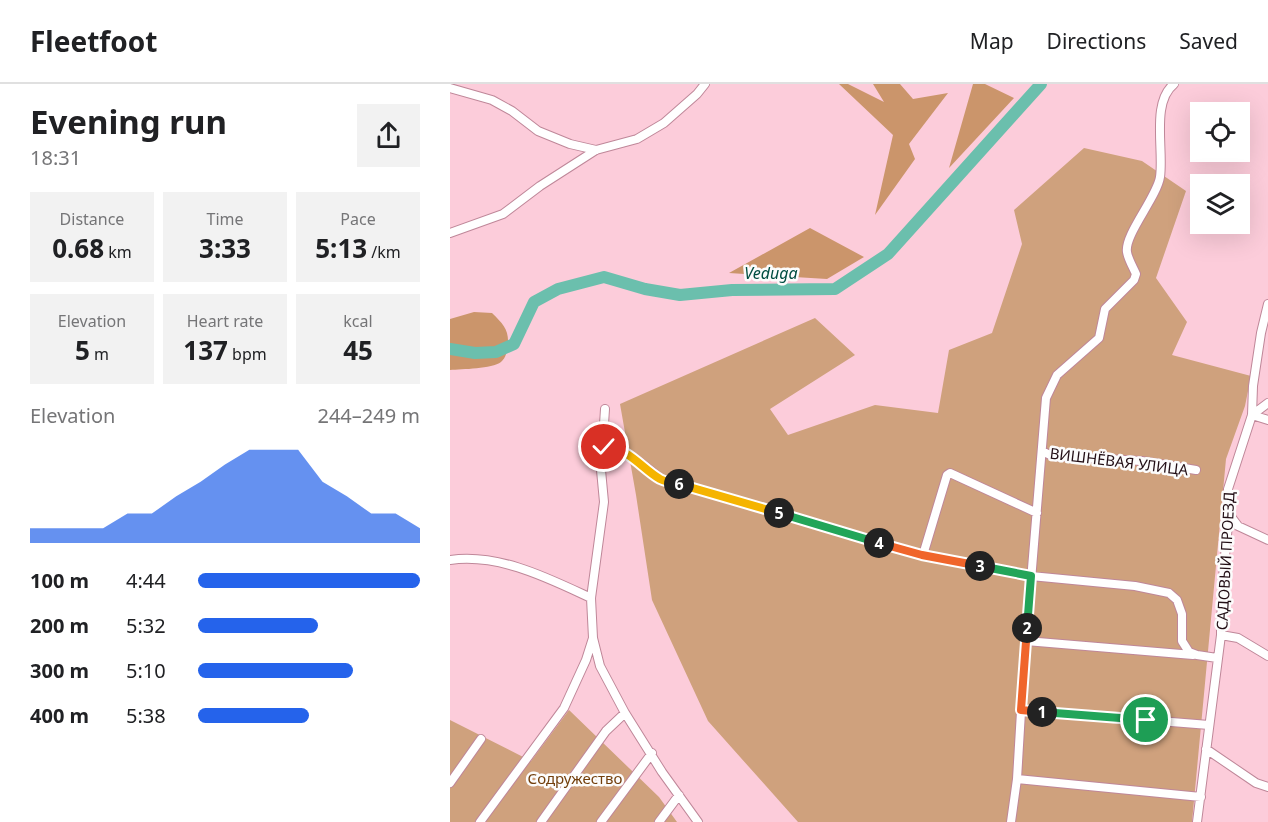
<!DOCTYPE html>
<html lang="en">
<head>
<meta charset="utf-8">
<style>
  body { margin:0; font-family:"Noto Sans",sans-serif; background:#f2f2f2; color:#202124; height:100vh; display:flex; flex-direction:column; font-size:22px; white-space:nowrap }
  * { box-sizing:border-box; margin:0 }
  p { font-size:20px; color:#757577 }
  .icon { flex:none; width:33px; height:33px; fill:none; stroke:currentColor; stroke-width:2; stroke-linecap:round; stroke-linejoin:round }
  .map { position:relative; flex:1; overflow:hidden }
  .sheet { display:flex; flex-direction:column; background:#fff; width:450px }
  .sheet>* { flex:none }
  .buttons { position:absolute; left:740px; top:18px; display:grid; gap:12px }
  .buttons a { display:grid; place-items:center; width:60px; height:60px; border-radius:0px; background:#fff; box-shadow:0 6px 24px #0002; font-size:30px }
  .pin { position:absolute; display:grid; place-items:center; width:51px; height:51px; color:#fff; margin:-26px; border:3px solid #fff; border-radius:50%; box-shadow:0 2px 6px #0007 }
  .km { position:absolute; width:30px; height:30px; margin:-15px; border-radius:50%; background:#222; color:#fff; font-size:16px; line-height:30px; text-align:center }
  .round { display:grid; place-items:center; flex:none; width:63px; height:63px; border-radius:0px; background:#f2f2f2 }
  .headline { display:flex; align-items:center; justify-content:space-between; height:102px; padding:0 30px }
  h1 { font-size:33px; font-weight:700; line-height:45px }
  .metrics { display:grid; grid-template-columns:repeat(3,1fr); gap:9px; height:102px; padding:6px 30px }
  .metrics div { display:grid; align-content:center; border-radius:0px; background:#f2f2f2; text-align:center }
  .metrics b { font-size:26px; font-weight:700 }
  .metrics small { font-size:16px; font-weight:400 }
  .metrics p { font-size:16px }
  .chart { height:168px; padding:12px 30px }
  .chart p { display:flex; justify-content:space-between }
  .chart svg { width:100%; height:108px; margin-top:6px; fill:#2563eb; opacity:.7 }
  ul { padding:0 30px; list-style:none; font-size:20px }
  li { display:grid; grid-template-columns:96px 72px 1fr; align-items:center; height:45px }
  li i { height:15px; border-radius:8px; background:#2563eb }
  header { display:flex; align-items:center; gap:36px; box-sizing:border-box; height:84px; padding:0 30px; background:#fff; border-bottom:2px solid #e0e0e0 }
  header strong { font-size:28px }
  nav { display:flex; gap:33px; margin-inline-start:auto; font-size:21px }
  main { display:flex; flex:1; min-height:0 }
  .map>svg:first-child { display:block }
  .green { fill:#cfa17d }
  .forest { fill:#cb956b }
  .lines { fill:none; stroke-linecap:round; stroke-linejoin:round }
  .river { stroke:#6bbfad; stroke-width:12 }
  .minor-casing { stroke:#bf8799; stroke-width:10 }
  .minor { stroke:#fff; stroke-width:8 }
  .split-1-casing { stroke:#fff; stroke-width:12 }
  .split-2-casing { stroke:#fff; stroke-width:12 }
  .split-3-casing { stroke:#fff; stroke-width:12 }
  .split-4-casing { stroke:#fff; stroke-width:12 }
  .split-5-casing { stroke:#fff; stroke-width:12 }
  .split-6-casing { stroke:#fff; stroke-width:12 }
  .split-7-casing { stroke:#fff; stroke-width:12 }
  .split-1 { stroke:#22a559; stroke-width:8 }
  .split-2 { stroke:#f0652b; stroke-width:8 }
  .split-3 { stroke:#22a559; stroke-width:8 }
  .split-4 { stroke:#f0652b; stroke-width:8 }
  .split-5 { stroke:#22a559; stroke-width:8 }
  .split-6 { stroke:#f5b400; stroke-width:8 }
  .split-7 { stroke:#f5b400; stroke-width:8 }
  .labels { text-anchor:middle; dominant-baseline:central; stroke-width:5; stroke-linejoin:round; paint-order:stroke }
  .street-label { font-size:15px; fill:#220e15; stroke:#fcfcfc }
  .park-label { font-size:15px; fill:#723f0c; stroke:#fcfcfc }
  .water-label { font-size:16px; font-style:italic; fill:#004d41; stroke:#fcfcfc }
</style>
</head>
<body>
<header>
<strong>Fleetfoot</strong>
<nav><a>Map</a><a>Directions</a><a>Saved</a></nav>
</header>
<main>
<section class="sheet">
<div class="headline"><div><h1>Evening run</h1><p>18:31</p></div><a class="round"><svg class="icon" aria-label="share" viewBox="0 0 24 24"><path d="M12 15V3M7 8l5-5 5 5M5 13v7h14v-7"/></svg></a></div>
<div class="metrics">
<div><p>Distance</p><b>0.68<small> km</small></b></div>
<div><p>Time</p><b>3:33</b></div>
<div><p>Pace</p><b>5:13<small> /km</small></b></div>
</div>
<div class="metrics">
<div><p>Elevation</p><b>5<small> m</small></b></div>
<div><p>Heart rate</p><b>137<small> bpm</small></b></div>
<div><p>kcal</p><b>45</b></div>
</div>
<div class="chart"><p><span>Elevation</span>244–249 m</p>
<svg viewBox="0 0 160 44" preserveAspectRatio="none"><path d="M0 44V38L10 38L20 38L30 38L40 32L50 32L60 25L70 19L80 12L90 6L100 6L110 6L120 19L130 25L140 32L150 32L160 38V44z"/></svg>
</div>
<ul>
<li><b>100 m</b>4:44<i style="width:100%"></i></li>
<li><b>200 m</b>5:32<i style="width:54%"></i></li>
<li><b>300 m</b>5:10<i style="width:70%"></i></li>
<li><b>400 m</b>5:38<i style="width:50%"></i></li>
</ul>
</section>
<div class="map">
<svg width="818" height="738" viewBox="0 0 818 738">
  <rect width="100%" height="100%" fill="#fcccda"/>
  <!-- green -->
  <path class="green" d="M634 64 692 77 736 107 706 194 737 238 722 271 801 292 795 322 776 375 742 738H348L258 637 202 516 186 411 170 320 365 234 405 271 320 325 338 351 425 321 488 329 499 266 542 249 572 160 564 126Z
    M119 626 209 713 227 738H0V636L81 677Z"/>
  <!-- forest -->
  <path class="forest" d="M389 0H398L434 18 423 0H450L463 15 498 9 459 60 465 75 425 131 443 51Z
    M523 0H535L564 14 499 84Z
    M360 144 414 173 377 195 279 189Z
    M24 228 42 229C53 240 59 245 58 261 57 267 56 274 51 278 42 285 12 285 0 286V235Z"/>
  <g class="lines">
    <!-- river -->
    <path class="river" d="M0 265 25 269 46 268 64 260 84 218 108 205 154 193 195 205 230 211 282 206 385 205 438 170 591 0"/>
    <defs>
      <path id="minor" d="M0 4 42 16 62 27 88 47 120 60 146 66
        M0 149 53 130 90 102 146 66 187 55 214 39 247 10 255 0
        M155 325 151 386 154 418 141 514 143 554 150 582 175 629 212 688 248 738
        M802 331 818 319
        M802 331 818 336
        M154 363C175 363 195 382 211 395L473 471 497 391 500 389 587 429
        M592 367 602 372 692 377 746 386
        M779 430 788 442 818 456
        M473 471 581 492 685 502 719 509 727 516 732 530V557L739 568 747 571 767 574
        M0 476C49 469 98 494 141 514
        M771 551 788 554 818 572
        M576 557 743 571
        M571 626 759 641
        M756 665 806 699 818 703
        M567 695 751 713
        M0 699 31 655
        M30 738 114 624 136 576 143 554
        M91 738 156 647 175 629
        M151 738 202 669
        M209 738 229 711
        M561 738 567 695 573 594 596 314 607 291 649 254 655 225 684 196 686 190C683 183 678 175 677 168 674 151 707 113 710 93 714 66 701 18 724 0
        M747 738 771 551V531L774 512 773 493 779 430 778 405 802 331 803 302 811 249 818 220"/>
    </defs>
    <!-- minor casing -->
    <use href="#minor" class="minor-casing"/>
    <!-- minor -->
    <use href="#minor" class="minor"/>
  </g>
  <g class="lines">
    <defs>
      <path id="split-1" d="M592 628 696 636"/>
      <path id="split-2" d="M577 544 571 626 592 628"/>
      <path id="split-3" d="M530 482 581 492 577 544"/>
      <path id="split-4" d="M429 459 472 471 530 482"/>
      <path id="split-5" d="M329 429 429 459"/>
      <path id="split-6" d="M229 400 329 429"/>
      <path id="split-7" d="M154 363C178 363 192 385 210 395 216 398 223 399 229 400"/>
    </defs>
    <!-- split-1 casing -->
    <use href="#split-1" class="split-1-casing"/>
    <!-- split-2 casing -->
    <use href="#split-2" class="split-2-casing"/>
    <!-- split-3 casing -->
    <use href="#split-3" class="split-3-casing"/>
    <!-- split-4 casing -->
    <use href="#split-4" class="split-4-casing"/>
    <!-- split-5 casing -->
    <use href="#split-5" class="split-5-casing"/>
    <!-- split-6 casing -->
    <use href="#split-6" class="split-6-casing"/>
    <!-- split-7 casing -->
    <use href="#split-7" class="split-7-casing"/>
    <!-- split-1 -->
    <use href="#split-1" class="split-1"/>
    <!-- split-2 -->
    <use href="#split-2" class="split-2"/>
    <!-- split-3 -->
    <use href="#split-3" class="split-3"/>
    <!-- split-4 -->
    <use href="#split-4" class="split-4"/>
    <!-- split-5 -->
    <use href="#split-5" class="split-5"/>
    <!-- split-6 -->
    <use href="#split-6" class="split-6"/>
    <!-- split-7 -->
    <use href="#split-7" class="split-7"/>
  </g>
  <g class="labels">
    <!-- street labels -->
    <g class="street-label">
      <text transform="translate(669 377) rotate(7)">ВИШНЁВАЯ УЛИЦА</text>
      <text transform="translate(775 477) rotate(-87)">САДОВЫЙ ПРОЕЗД</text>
    </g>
    <!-- park labels -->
    <g class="park-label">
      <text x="125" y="694">Содружество</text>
    </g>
    <!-- water labels -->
    <g class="water-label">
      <text x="321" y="189">Veduga</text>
    </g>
  </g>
</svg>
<div class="buttons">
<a><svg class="icon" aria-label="locate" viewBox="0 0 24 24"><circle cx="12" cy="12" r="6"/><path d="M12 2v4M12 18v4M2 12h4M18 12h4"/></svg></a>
<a><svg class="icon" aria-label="layers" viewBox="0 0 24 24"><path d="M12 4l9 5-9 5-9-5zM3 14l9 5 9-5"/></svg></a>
</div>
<div class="pin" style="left:696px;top:636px;background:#1e9e55"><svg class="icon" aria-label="arrive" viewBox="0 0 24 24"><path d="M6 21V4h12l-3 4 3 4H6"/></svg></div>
<div class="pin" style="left:154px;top:363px;background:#d93025"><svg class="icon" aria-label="check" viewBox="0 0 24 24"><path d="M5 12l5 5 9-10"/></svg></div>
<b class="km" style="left:592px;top:628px">1</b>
<b class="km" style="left:577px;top:544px">2</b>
<b class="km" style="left:530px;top:482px">3</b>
<b class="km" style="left:429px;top:459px">4</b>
<b class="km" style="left:329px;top:429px">5</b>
<b class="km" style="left:229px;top:400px">6</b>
</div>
</main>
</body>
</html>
